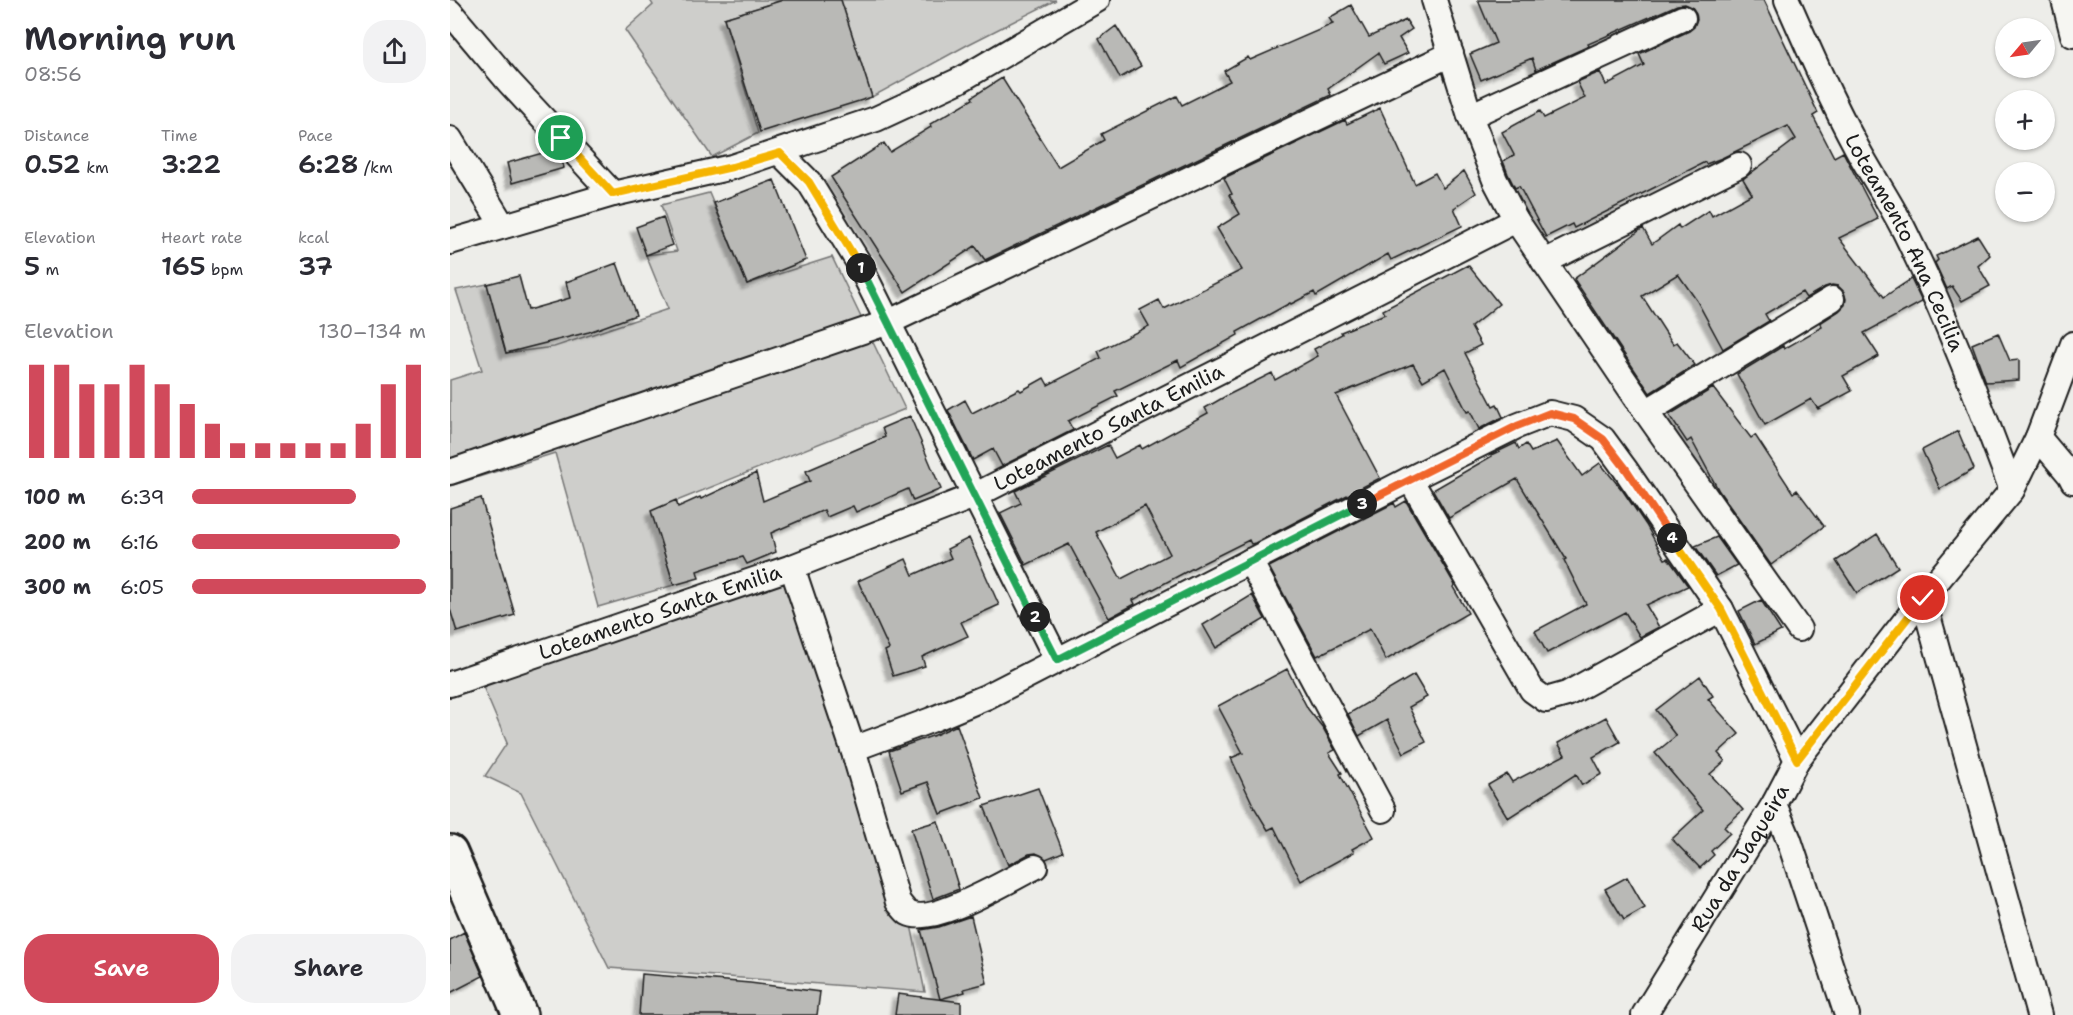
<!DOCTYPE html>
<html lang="en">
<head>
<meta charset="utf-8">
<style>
  body { margin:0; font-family:"Shantell Sans",sans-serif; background:#f2f2f3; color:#2b2b33; height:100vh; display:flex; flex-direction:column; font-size:22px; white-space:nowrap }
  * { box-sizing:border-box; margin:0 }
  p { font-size:20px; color:#7c7c81 }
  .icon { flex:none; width:33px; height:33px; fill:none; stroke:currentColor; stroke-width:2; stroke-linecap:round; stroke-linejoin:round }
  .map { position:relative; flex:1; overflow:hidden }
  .details { display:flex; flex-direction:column; background:#fff; width:450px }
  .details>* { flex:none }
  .needle { width:39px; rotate:241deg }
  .tools { position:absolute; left:1545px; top:18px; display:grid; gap:12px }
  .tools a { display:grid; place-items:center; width:60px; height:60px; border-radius:50%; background:#fff; box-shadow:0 2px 4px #0004; font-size:30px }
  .pin { position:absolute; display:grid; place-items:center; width:51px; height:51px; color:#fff; margin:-26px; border:3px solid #fff; border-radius:50%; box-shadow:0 2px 6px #0007 }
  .km { position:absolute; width:30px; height:30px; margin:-15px; border-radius:50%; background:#222; color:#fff; font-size:16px; line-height:30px; text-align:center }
  .round { display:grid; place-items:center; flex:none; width:63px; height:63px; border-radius:24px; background:#f2f2f3 }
  .summary { display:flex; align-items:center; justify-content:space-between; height:102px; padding:0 24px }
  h1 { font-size:33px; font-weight:600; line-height:45px }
  .figures { display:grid; grid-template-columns:repeat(3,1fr); gap:9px; height:102px; padding:6px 24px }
  .figures div { display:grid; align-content:center }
  .figures b { font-size:26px; font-weight:600 }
  .figures small { font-size:16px; font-weight:400 }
  .figures p { font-size:16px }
  .chart { height:168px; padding:12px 24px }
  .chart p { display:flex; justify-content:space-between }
  .chart svg { width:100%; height:108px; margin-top:6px; stroke:#d1495b; stroke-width:6 }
  .cta { display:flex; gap:12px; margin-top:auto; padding:12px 24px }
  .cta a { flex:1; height:69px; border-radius:24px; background:#d1495b; color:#fff; font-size:24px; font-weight:600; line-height:69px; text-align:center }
  .cta a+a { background:#f2f2f3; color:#2b2b33 }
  ul { padding:0 24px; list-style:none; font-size:20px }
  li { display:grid; grid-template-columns:96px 72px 1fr; align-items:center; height:45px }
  li i { height:15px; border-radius:8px; background:#d1495b }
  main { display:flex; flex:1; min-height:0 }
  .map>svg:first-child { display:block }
  .green { fill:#cececb; stroke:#757574; stroke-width:1.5 }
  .building { fill:#b9b9b6; stroke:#1c1c1c; stroke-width:1.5; fill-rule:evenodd; filter:url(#shadow) }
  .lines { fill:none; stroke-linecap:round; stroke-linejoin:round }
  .minor-casing { stroke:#1c1c1c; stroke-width:28 }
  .primary-casing { stroke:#1c1c1c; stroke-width:38 }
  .minor { stroke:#f6f6f2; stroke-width:24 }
  .primary { stroke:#f6f6f2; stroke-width:33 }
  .split-1-casing { stroke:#fff; stroke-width:12 }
  .split-2-casing { stroke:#fff; stroke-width:12 }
  .split-3-casing { stroke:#fff; stroke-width:12 }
  .split-4-casing { stroke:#fff; stroke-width:12 }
  .split-5-casing { stroke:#fff; stroke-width:12 }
  .split-1 { stroke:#f5b400; stroke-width:8 }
  .split-2 { stroke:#22a559; stroke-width:8 }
  .split-3 { stroke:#22a559; stroke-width:8 }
  .split-4 { stroke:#f0652b; stroke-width:8 }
  .split-5 { stroke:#f5b400; stroke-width:8 }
  .labels { text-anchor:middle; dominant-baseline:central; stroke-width:5; stroke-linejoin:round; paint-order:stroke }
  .street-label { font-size:21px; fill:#1c1c1c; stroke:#f6f6f2 }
</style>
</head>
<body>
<main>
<section class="details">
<div class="summary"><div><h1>Morning run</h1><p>08:56</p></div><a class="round"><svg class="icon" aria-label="share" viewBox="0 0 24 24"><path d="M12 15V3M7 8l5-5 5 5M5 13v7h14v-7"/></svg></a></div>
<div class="figures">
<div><p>Distance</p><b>0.52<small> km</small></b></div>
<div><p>Time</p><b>3:22</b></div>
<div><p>Pace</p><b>6:28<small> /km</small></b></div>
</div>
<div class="figures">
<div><p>Elevation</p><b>5<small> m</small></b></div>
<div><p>Heart rate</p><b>165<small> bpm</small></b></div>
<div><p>kcal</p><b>37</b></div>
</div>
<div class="chart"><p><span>Elevation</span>130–134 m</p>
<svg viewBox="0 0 160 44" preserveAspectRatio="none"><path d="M5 44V6M15 44V6M25 44V14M35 44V14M45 44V6M55 44V14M65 44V22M75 44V30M85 44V38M95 44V38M105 44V38M115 44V38M125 44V38M135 44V30M145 44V14M155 44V6"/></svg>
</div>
<ul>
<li><b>100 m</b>6:39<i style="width:70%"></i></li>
<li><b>200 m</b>6:16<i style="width:89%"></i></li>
<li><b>300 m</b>6:05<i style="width:100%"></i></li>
</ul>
<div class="cta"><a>Save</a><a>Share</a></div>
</section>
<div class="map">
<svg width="1623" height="1015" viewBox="0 0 1623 1015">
  <defs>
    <filter id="shadow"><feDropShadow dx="-5.5" dy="5.5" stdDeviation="1.5" flood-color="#0004"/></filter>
  </defs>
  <rect width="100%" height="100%" fill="#edede9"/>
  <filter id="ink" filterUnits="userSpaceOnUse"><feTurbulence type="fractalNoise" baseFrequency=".0167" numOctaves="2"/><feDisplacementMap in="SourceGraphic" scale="12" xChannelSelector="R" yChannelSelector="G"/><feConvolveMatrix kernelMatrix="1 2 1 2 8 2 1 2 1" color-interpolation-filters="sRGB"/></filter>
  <g filter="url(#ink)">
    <!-- green -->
    <path class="green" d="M200 0H333L274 18 308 133 262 157 175 30 203 5Z
      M391 0H606L519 44 422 97Z
      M259 193 297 284 382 257 455 409 202 511 224 585 148 607 105 453 0 486V380L32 370 6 290 37 284 56 353 104 347 218 309 196 255 227 251 211 205Z
      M340 579 460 920 475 992 159 968 71 793 35 776 57 743 31 682Z"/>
    <!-- building -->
    <path class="building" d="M333 0H391L422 97 310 132 274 18Z
      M1028 0H1314L1368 113 1363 116 1384 157 1393 152 1428 219 1389 238 1434 297 1461 279 1472 302 1414 333 1429 356 1393 376 1402 391 1368 409 1361 399 1315 425 1287 374 1333 346 1334 349 1372 327 1370 323 1389 311 1395 305 1396 299 1394 292 1388 286 1382 285 1375 287 1356 298 1352 292 1315 314 1319 321 1273 349 1247 301 1228 274 1192 296 1223 344 1227 342 1245 365 1200 393 1124 279 1193 228 1202 244 1228 225 1230 229 1259 210 1262 216 1302 194 1293 179 1346 139 1338 126 1272 158 1256 164 1255 162 1124 228 1122 224 1096 237 1069 186 1065 188 1058 174 1053 161 1064 155 1052 132 1090 111 1094 118 1135 98 1127 82 1150 72 1156 85 1194 65 1189 54 1239 31 1244 27 1247 19 1246 13 1242 7 1235 4 1227 5 1138 44 1139 46 1086 70 1082 58 1031 80 1020 54 1046 43Z
      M901 5 919 37 956 20 962 29 949 38 958 53 934 64 928 53 878 89 881 95 535 260 525 246 455 292 381 177 434 143 440 152 481 127 480 124 523 99 522 97 552 78 608 167 654 140 651 134 727 96 732 105 780 81 774 71 798 57 800 60 883 24 879 18Z
      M666 26 691 66 670 78 649 39Z
      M930 108 965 184 985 173 993 188 1014 171 1026 193 1004 208 1012 226 941 260 938 254 866 296 864 292 841 304 840 303 787 332 788 335 731 367 728 360 665 391 668 396 618 421 623 430 552 466 543 449 523 460 498 410 515 400 522 413 569 389 571 391 594 378 598 385 651 358 648 351 699 326 690 310 709 300 714 309 792 270 767 228 790 214 779 195 782 194 774 178 895 120 897 124Z
      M103 150 112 160 114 168 62 183 57 163Z
      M324 180 356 260 297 284 264 203Z
      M213 217 222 245 196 255 186 227Z
      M1528 236 1540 255 1528 266 1540 286 1512 301 1502 286 1497 289 1485 263 1488 260 1486 256Z
      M167 263 186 315 139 332 56 353 37 284 69 276 78 310 120 298 116 282Z
      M1018 265 1049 304 1021 327 1031 345 1015 353 1043 406 1047 404 1053 417 1029 429 1020 411 1017 412 995 368 973 381 963 364 886 395 930 478 805 543 801 544 799 540 747 566 683 600 685 604 659 618 619 544 576 565 550 513 571 503 565 491 658 445 665 458 690 445 692 449 758 413 755 408 776 396 822 373 825 380 868 356 864 349 892 334 891 332 935 314 933 310ZM695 506 720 554 671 579 646 532Z
      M1548 333 1560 361 1569 360V380L1536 382 1522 344Z
      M1263 388 1301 438 1305 435 1343 493 1347 490 1374 526 1321 565 1269 491 1241 439 1237 442 1219 415Z
      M460 416 491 489 463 501 458 489 406 512 403 506 377 517 374 510 321 533 326 552 297 564 293 557 271 563 247 571 249 578 224 585 201 511 226 500 228 507 250 497 251 499 306 473 313 501 360 481 356 471 435 437 432 428Z
      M1508 431 1524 469 1490 489 1472 450Z
      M1107 441 1132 476 1150 463 1173 491 1196 525 1215 559 1218 558 1238 586 1196 605 1209 627 1190 637 1175 612 1097 653 1085 631 1136 604 1114 560 1116 559 1067 479 999 518 983 490 1042 456 1041 455 1066 443 1069 449 1076 444 1081 452Z
      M31 498 65 615 7 632 0 609V508Z
      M956 501 1005 585 1003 587 1018 613 936 660 920 629 867 656 819 567 944 503 946 507Z
      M1427 534 1448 567 1407 593 1386 561Z
      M1267 537 1287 565 1266 576 1245 546Z
      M519 538 549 605 511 622 518 636 472 657 475 666 443 676 435 651 439 649 408 581 456 559 463 575 501 558 497 549Z
      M802 595 815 619 766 648 753 625Z
      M1311 600 1331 631 1305 644 1289 611Z
      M837 669 858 709 873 728 885 750 879 753 892 773 890 774 924 837 902 849 904 852 851 881 824 827 818 830 804 807 781 758 793 753 768 706Z
      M964 675 977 697 959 707 976 742 954 753 937 720 909 736 898 714Z
      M1250 676 1263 696 1258 699 1289 734 1268 753 1275 761 1260 774 1293 810 1274 827 1280 833 1261 851 1264 855 1250 868 1222 839 1253 810 1205 753 1226 736 1206 710Z
      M1156 717 1170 742 1143 757 1152 774 1132 785 1126 774 1058 818 1038 785 1057 774 1062 782 1115 755 1108 743Z
      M507 725 533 798 490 814 478 782 452 791 439 751 485 735Z
      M588 788 613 852 596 859 586 853 579 854 558 865 534 806Z
      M488 821 509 889 483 899 461 829Z
      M1177 877 1195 908 1174 920 1155 889Z
      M521 916 537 983 514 989 515 992 490 999 471 930 489 927Z
      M14 932 33 976 0 993V940Z
      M192 974 300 983 370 992 367 1015H189Z
      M448 994 511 1002V1015H445Z"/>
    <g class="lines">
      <defs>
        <g id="minor">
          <path d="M984 0 1020 116 1045 180 1066 220 1196 412 1349 629"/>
          <path id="s1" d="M1337 0C1359 50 1381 100 1407 148 1422 176 1440 202 1454 230 1496 315 1529 402 1562 490"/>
          <path d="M1614 0 1623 35"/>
          <path d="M0 12 59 82 163 194"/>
          <path d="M1020 116 1233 18"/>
          <path d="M0 139 53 226"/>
          <path d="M330 153 359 182 407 260 607 660"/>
          <path d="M0 242 163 194 282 167 426 119 510 80 647 0"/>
          <path d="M1094 262 1289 165"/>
          <path d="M1196 412 1382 299"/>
          <path d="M1588 437 1620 475 1623 481"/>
          <path d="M0 472 439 322 1001 54"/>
          <path d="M960 479 1082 690 1096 700 1117 694 1271 609"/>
          <path d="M800 561 933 810"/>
          <path d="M342 567 403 749 448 902C451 905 455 911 458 913 483 927 560 879 585 867"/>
          <path d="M1473 598 1589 1015"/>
          <path id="s2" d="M0 684 342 567 524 496 1066 220"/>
          <path d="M403 749 481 720 536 697 960 479 1067 426 1100 413 1124 419 1153 439 1175 469 1271 609 1347 760"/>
          <path d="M1324 804 1339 840 1397 1015"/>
          <path id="s3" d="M1194 1015 1324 804 1347 760 1473 598 1562 490 1588 437 1623 344"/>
        </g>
        <path id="primary" d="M0 852 70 1015"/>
      </defs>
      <!-- minor casing -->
      <use href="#minor" class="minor-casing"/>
      <!-- primary casing -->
      <use href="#primary" class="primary-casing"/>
      <!-- minor -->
      <use href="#minor" class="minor"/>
      <!-- primary -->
      <use href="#primary" class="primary"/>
    </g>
  </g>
  <g class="lines" filter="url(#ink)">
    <defs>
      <path id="split-1" d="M111 138 163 194 282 167 330 153 359 182 411 268"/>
      <path id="split-2" d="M411 268 585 617"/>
      <path id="split-3" d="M585 617 607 660 912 504"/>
      <path id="split-4" d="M912 504 1067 426 1100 413 1124 419 1153 439 1176 469 1222 538"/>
      <path id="split-5" d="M1222 538 1271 609 1347 760 1473 598"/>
    </defs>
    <!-- split-1 casing -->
    <use href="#split-1" class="split-1-casing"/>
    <!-- split-2 casing -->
    <use href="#split-2" class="split-2-casing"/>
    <!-- split-3 casing -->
    <use href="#split-3" class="split-3-casing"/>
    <!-- split-4 casing -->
    <use href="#split-4" class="split-4-casing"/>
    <!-- split-5 casing -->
    <use href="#split-5" class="split-5-casing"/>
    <!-- split-1 -->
    <use href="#split-1" class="split-1"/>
    <!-- split-2 -->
    <use href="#split-2" class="split-2"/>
    <!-- split-3 -->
    <use href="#split-3" class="split-3"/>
    <!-- split-4 -->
    <use href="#split-4" class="split-4"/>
    <!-- split-5 -->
    <use href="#split-5" class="split-5"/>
  </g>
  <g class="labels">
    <!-- street labels -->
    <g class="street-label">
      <text stroke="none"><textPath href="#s1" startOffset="270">Loteamento Ana Cecilia</textPath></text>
      <text stroke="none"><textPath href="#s2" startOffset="708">Loteamento Santa Emilia</textPath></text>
      <text stroke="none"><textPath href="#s2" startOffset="222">Loteamento Santa Emilia</textPath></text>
      <text stroke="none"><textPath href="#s3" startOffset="184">Rua da Jaqueira</textPath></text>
    </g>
  </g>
</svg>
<div class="tools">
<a><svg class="needle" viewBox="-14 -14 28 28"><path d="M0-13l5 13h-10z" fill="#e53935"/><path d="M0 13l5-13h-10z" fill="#7c7c81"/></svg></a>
<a>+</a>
<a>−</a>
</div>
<div class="pin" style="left:111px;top:138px;background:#1e9e55"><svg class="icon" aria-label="arrive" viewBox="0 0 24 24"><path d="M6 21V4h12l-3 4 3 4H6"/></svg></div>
<div class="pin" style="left:1473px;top:598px;background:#d93025"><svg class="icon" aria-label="check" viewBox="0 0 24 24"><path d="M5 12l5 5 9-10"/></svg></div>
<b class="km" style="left:411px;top:268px">1</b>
<b class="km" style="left:585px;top:617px">2</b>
<b class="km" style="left:912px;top:504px">3</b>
<b class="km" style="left:1222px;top:538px">4</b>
</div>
</main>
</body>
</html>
